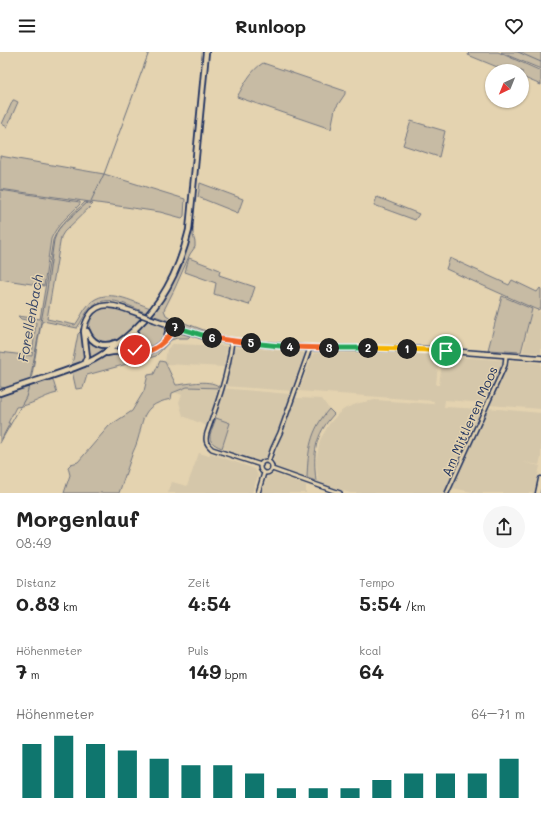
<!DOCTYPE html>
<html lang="de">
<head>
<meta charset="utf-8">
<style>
  body { margin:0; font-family:Mali,sans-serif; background:#f6f6f6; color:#222; height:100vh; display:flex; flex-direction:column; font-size:15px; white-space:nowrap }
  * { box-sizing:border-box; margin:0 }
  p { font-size:13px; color:#767676 }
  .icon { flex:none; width:22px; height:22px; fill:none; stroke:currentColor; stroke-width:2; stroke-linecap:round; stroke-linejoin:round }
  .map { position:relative; height:441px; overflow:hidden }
  .drawer { display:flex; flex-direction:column; background:#fff; flex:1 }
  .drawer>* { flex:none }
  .needle { width:26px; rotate:223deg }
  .buttons { position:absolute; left:485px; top:12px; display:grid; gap:8px }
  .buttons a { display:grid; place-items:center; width:44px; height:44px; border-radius:50%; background:#fff; box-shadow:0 1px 3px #0004; font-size:20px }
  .pin { position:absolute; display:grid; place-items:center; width:34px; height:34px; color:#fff; margin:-17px; border:2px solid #fff; border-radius:50%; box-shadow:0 1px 4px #0007 }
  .km { position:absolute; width:20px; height:20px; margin:-10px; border-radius:50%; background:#222; color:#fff; font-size:11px; line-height:20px; text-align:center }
  .round { display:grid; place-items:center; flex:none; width:42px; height:42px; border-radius:21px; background:#f6f6f6 }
  .summary { display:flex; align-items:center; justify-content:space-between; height:68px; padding:0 16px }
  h1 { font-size:22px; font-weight:800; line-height:30px }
  .metrics { display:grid; grid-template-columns:repeat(3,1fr); gap:6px; height:68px; padding:4px 16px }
  .metrics div { display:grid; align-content:center }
  .metrics b { font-size:20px; font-weight:800 }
  .metrics small { font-size:11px; font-weight:400 }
  .metrics p { font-size:11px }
  .chart { height:112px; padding:8px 16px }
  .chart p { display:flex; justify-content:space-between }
  .chart svg { width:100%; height:72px; margin-top:4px; stroke:#0f766e; stroke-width:6 }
  header { display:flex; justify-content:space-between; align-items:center; height:52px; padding:0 16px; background:#fff; font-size:18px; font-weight:800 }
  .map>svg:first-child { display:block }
  .built { fill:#d5c7aa }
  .green { fill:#c7bba4; stroke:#717581 }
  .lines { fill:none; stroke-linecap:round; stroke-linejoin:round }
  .stream { stroke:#696f7d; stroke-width:1 }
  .street-casing { stroke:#1b2f5e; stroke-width:6 }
  .secondary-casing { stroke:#1b2f5e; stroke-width:7 }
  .primary-casing { stroke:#1b2f5e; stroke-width:8 }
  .street { stroke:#e4d3b0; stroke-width:3 }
  .secondary { stroke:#e4d3b0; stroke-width:4 }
  .primary { stroke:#e4d3b0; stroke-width:4.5 }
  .secondary-bridge-casing { stroke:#1b2f5e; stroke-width:7; stroke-linecap:butt }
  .secondary-bridge { stroke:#e4d3b0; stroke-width:4 }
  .split-1-casing { stroke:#fff; stroke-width:8 }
  .split-2-casing { stroke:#fff; stroke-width:8 }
  .split-3-casing { stroke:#fff; stroke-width:8 }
  .split-4-casing { stroke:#fff; stroke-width:8 }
  .split-5-casing { stroke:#fff; stroke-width:8 }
  .split-6-casing { stroke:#fff; stroke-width:8 }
  .split-7-casing { stroke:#fff; stroke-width:8 }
  .split-8-casing { stroke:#fff; stroke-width:8 }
  .split-9-casing { stroke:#fff; stroke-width:8 }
  .split-1 { stroke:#f5b400; stroke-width:5 }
  .split-2 { stroke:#f5b400; stroke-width:5 }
  .split-3 { stroke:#22a559; stroke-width:5 }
  .split-4 { stroke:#f0652b; stroke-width:5 }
  .split-5 { stroke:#22a559; stroke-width:5 }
  .split-6 { stroke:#f0652b; stroke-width:5 }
  .split-7 { stroke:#22a559; stroke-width:5 }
  .split-8 { stroke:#f0652b; stroke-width:5 }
  .split-9 { stroke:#f5b400; stroke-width:5 }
  .labels { text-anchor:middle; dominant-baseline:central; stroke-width:3; stroke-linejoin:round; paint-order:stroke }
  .street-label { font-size:13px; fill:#1b2f5e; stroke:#e4d3b0 }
  .water-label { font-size:14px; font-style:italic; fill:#354468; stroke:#e4d3b0 }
</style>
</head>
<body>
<header><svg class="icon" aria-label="menu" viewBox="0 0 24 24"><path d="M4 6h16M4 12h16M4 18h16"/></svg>Runloop<svg class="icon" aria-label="heart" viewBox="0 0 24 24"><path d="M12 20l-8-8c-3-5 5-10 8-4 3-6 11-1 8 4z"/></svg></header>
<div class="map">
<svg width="541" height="441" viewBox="0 0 541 441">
  <rect width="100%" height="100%" fill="#e4d3b0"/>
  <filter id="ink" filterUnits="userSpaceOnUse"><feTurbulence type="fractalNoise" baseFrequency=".025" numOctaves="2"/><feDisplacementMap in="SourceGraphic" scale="8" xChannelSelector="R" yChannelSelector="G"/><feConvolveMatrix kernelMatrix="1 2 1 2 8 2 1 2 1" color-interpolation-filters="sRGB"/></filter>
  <g filter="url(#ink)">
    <!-- built -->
    <path class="built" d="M532 257 539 260 541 258V301L523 300Z
      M173 292 227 294 224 315 166 312 165 310 167 297Z
      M234 295 303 300 304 302 292 339 224 334Z
      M371 300 439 303 436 333H439L443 304 501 308 504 311 485 351 445 348 444 355 483 357 445 441H350L318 430 316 409 320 388 329 372 339 361 346 356 359 351 375 348 433 352 434 349 299 339 312 304 314 301Z
      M511 308 541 311V357L489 353 509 310Z
      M187 335 221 336 290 342 297 346 322 347 329 357 324 363 308 402 307 426 276 415 273 408 289 362 284 361 268 406 265 405 259 409 222 396 230 372 216 366 219 356 214 355 207 374 183 364 179 350 182 343 174 340Z
      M488 356 541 361V406L539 413 522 410 540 414 534 441H496L497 435 496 441H477L452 436Z
      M199 401 209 404 210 401 255 417 258 424 252 441H168L172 430 187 434Z
      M274 422 306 433V441H261L267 425Z"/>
    <!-- green -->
    <path class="green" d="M469 0H498L541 19V33L522 25V19H507L468 3Z
      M501 0H541V17L502 1Z
      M263 11 345 39V42L335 57 331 77 237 45C244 33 250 19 263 11Z
      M13 48H14L18 50 7 75 2 72Z
      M411 69 445 79 439 105 403 93Z
      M0 104 104 122 185 147 184 164 182 166 160 160 0 137Z
      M200 131 243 147 238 161 198 145Z
      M0 138 80 150V152C69 164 57 172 51 187L44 234 0 227Z
      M377 145 419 162 415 168 374 153Z
      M85 150 93 152 64 180 61 185 47 267 75 273C80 267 83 258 89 252 107 234 132 250 151 256L147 261C130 255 108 240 91 255 85 261 82 269 77 276L43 269 41 272 31 328 6 336 0 335V300L32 304 36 270 21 267 18 264 40 267 53 188C59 172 73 162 85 150Z
      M191 175H193V183L195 190V195L190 202 175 236 164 258 166 263 171 266 209 280 213 282 190 276 152 263C172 237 186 208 191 175Z
      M189 206 220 218 219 223 255 235 249 253 214 242 216 231 185 220Z
      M450 206 509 233 512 228 537 240 540 236 541 237V256L538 258 535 257 446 217Z
      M502 244 532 257 521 300 488 298Z
      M105 255C118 254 131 261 143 266 135 274 125 285 114 290 91 300 77 266 105 255Z
      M148 268 163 274 166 276C167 288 151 302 139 298 136 297 135 294 133 291L135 283Z
      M80 280H82C83 286 87 302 84 307 82 311 74 313 70 315L73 308 78 282Z
      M176 280 190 284 188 286H177L171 288 156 304 87 323 83 336 76 337 72 319 89 312 110 302H130L143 304 151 302 160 296Z
      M86 282C91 291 98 296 109 296L87 308Z
      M160 309 165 310 176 333C189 332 211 326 221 336L187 335 172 341 171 347C135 354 146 374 133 400L119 441H64L70 423 68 415 71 412 78 410 109 374 132 359 144 339 148 323 154 322Z
      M52 325 57 341C43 344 31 354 16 355L8 371H10L0 390V343Z
      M329 357 334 362C314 384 313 401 316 429L307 426C308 398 310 379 329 357Z
      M216 366 230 371 222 396C203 389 211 382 216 366Z"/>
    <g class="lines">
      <!-- stream -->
      <path class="stream" d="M518 0 541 10
        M91 149 104 122 149 0
        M30 328 47 238 54 188 58 178 62 173 87 151
        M0 391 26 345 29 334"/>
      <defs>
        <path id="street" d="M232 289C228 322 218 350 207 381 205 388 206 392 212 397L261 413
          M260 415a6 6 0 1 1 12 0a6 6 0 1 1-12 0Z
          M268 410 273 396 280 381 310 296
          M272 417 340 441
          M258 441 264 421
          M447 441 505 313 506 304"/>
        <path id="secondary" d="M155 268 205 285 246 291 310 296 424 297 541 306
          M84 279C84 273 86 269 89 264 101 245 123 256 139 262
          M538 441 541 427"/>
        <path id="primary" d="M84 279 87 305 84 312
          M87 279C92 292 103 296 115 291
          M135 280C130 288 130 295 139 300
          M167 284 170 273
          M107 301C120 298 125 301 138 301 154 301 167 289 175 275
          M0 341C28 331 57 323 84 312 99 306 112 296 125 286 160 257 179 221 189 178L206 0"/>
      </defs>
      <!-- street casing -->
      <use href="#street" class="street-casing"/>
      <!-- secondary casing -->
      <use href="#secondary" class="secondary-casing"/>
      <!-- primary casing -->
      <use href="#primary" class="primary-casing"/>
      <!-- street -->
      <use href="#street" class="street"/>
      <!-- secondary -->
      <use href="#secondary" class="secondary"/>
      <!-- primary -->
      <use href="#primary" class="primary"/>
      <defs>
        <path id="secondary-bridge" d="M139 262 155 268"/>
      </defs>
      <!-- secondary-bridge casing -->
      <use href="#secondary-bridge" class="secondary-bridge-casing"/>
      <!-- secondary-bridge -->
      <use href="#secondary-bridge" class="secondary-bridge"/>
    </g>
  </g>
  <g class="lines" filter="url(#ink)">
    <defs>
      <path id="split-1" d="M407 297 446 299"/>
      <path id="split-2" d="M368 296 407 297"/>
      <path id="split-3" d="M329 296H368"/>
      <path id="split-4" d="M290 295 329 296"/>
      <path id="split-5" d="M251 291 290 295"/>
      <path id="split-6" d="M212 286 251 291"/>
      <path id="split-7" d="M175 275 212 286"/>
      <path id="split-8" d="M146 300C158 297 169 286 175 275"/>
      <path id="split-9" d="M135 298 143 301 146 300"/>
    </defs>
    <!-- split-1 casing -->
    <use href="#split-1" class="split-1-casing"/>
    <!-- split-2 casing -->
    <use href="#split-2" class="split-2-casing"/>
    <!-- split-3 casing -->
    <use href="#split-3" class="split-3-casing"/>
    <!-- split-4 casing -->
    <use href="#split-4" class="split-4-casing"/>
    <!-- split-5 casing -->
    <use href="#split-5" class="split-5-casing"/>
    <!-- split-6 casing -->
    <use href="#split-6" class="split-6-casing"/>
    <!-- split-7 casing -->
    <use href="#split-7" class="split-7-casing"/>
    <!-- split-8 casing -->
    <use href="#split-8" class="split-8-casing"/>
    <!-- split-9 casing -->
    <use href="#split-9" class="split-9-casing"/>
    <!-- split-1 -->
    <use href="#split-1" class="split-1"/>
    <!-- split-2 -->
    <use href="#split-2" class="split-2"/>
    <!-- split-3 -->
    <use href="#split-3" class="split-3"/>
    <!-- split-4 -->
    <use href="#split-4" class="split-4"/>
    <!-- split-5 -->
    <use href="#split-5" class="split-5"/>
    <!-- split-6 -->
    <use href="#split-6" class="split-6"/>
    <!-- split-7 -->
    <use href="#split-7" class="split-7"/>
    <!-- split-8 -->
    <use href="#split-8" class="split-8"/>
    <!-- split-9 -->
    <use href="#split-9" class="split-9"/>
  </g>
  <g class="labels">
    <!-- street labels -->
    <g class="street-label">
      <text transform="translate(469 369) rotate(-66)">Am Mittleren Moos</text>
    </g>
    <!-- water labels -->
    <g class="water-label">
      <text transform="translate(30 266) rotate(-80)">Forellenbach</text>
    </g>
  </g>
</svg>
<div class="buttons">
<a><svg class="needle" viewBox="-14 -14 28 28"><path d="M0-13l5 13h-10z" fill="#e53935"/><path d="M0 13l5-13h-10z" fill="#767676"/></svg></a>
</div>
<div class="pin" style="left:446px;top:299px;background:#1e9e55"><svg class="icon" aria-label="arrive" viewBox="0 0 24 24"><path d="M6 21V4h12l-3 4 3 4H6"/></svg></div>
<div class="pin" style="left:135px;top:298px;background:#d93025"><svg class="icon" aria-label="check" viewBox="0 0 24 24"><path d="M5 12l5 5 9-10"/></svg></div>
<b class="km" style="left:407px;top:297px">1</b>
<b class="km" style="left:368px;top:296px">2</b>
<b class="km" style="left:329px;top:296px">3</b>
<b class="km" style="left:290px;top:295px">4</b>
<b class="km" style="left:251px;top:291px">5</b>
<b class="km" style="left:212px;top:286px">6</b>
<b class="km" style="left:175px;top:275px">7</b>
</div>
<section class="drawer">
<div class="summary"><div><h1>Morgenlauf</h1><p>08:49</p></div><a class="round"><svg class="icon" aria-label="share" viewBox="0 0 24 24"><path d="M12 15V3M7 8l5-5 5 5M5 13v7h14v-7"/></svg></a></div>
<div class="metrics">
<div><p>Distanz</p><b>0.83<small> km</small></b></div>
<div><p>Zeit</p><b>4:54</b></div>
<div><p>Tempo</p><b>5:54<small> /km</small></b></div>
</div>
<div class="metrics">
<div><p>Höhenmeter</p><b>7<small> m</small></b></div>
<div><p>Puls</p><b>149<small> bpm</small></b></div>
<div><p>kcal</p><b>64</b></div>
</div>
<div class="chart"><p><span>Höhenmeter</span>64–71 m</p>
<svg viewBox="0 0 160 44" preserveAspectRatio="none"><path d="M5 44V11M15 44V6M25 44V11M35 44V15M45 44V20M55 44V24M65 44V24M75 44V29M85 44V38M95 44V38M105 44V38M115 44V33M125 44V29M135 44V29M145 44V29M155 44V20"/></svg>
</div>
</section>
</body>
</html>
